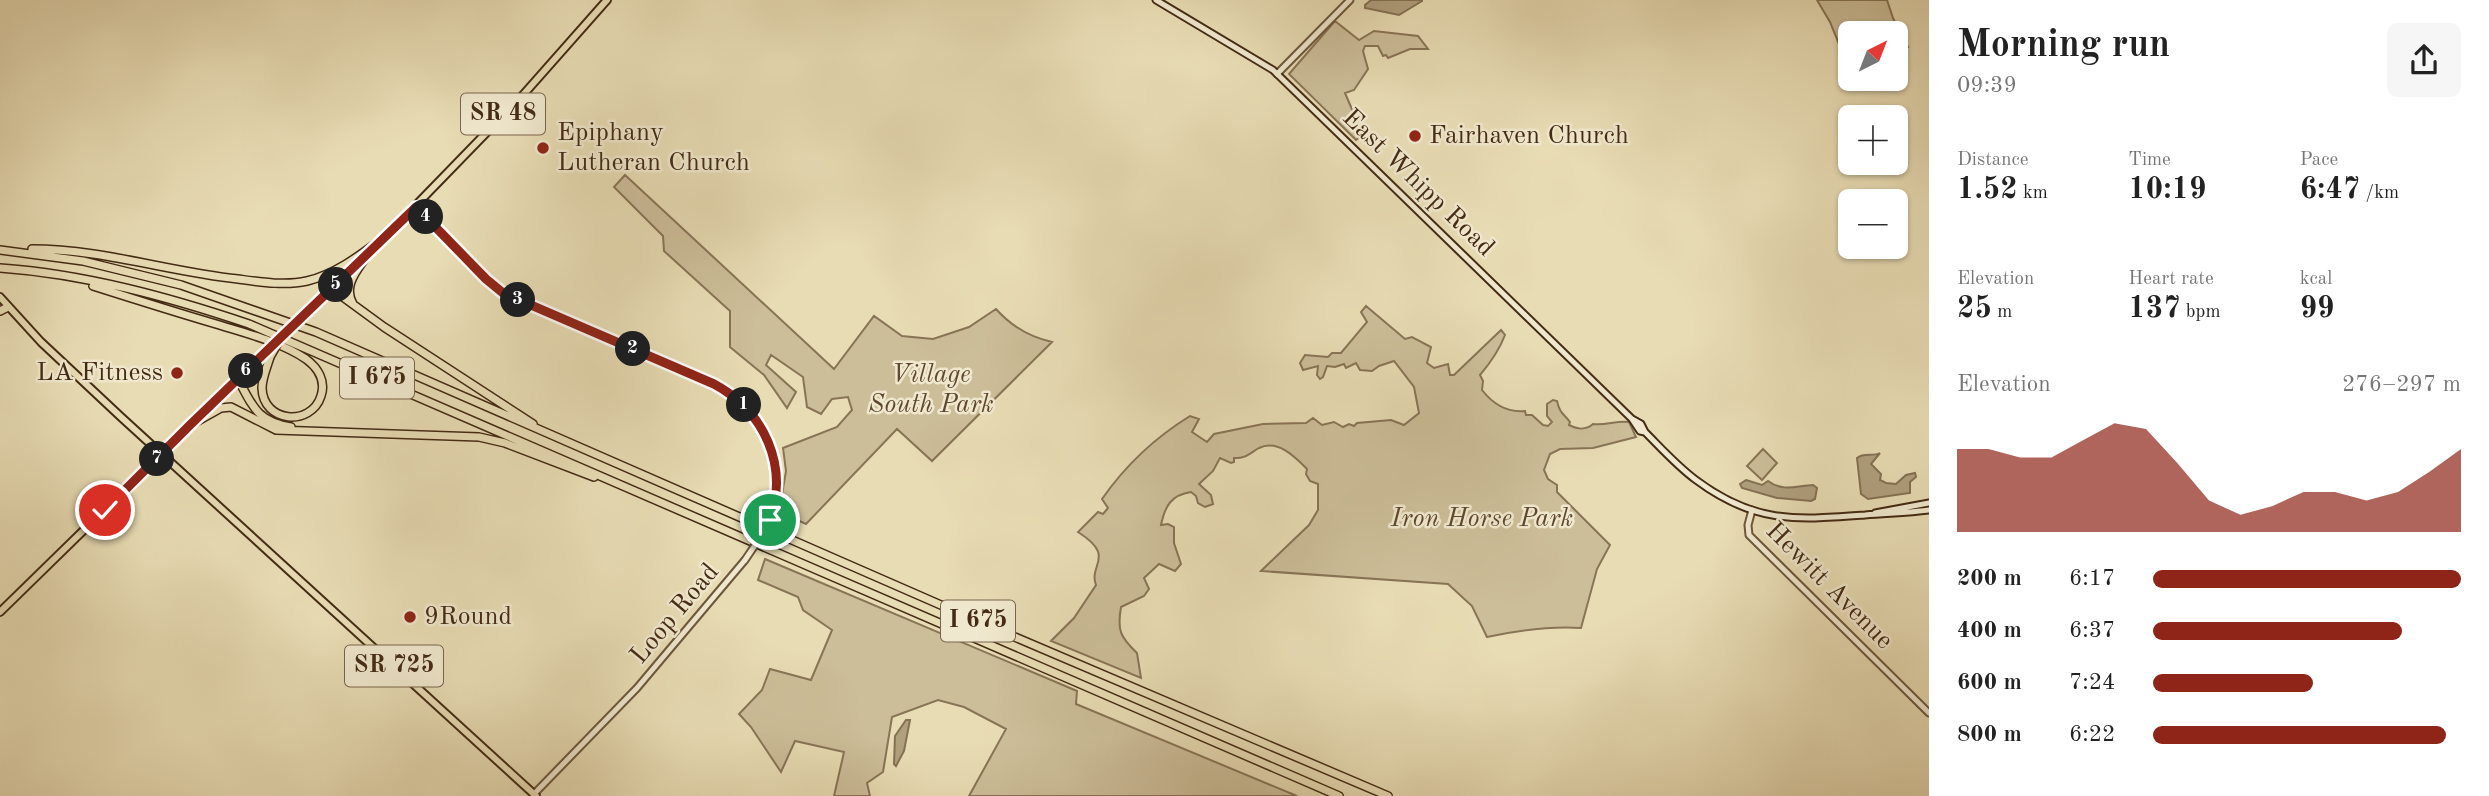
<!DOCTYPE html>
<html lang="en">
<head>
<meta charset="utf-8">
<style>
  body { margin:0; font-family:"Old Standard TT",serif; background:#f6f6f6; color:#222; height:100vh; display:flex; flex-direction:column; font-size:26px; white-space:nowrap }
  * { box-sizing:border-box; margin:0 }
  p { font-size:23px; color:#767676 }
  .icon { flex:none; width:38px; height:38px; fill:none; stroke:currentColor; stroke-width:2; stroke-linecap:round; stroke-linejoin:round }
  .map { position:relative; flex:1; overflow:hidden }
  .panel { display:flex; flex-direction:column; background:#fff; width:560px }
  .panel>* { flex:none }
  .needle { width:46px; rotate:42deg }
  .fabs { position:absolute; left:1838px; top:21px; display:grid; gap:14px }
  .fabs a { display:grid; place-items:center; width:70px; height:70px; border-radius:10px; background:#fff; box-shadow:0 2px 5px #0004; font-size:35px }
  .pin { position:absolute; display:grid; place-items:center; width:60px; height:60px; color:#fff; margin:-30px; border:4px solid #fff; border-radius:50%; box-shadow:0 2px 7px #0007 }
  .km { position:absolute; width:35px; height:35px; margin:-18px; border-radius:50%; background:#222; color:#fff; font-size:19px; line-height:35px; text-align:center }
  .round { display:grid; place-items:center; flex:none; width:74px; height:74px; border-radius:10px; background:#f6f6f6 }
  .summary { display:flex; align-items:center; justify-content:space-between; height:119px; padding:0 28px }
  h1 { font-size:38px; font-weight:700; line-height:52px }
  .metrics { display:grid; grid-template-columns:repeat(3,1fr); gap:10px; height:119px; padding:7px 28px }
  .metrics div { display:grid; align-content:center }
  .metrics b { font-size:30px; font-weight:700 }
  .metrics small { font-size:19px; font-weight:400 }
  .metrics p { font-size:19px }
  .chart { height:196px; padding:14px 28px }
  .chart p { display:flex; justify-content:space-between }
  .chart svg { width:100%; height:126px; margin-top:7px; fill:#8f2418; opacity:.7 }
  ul { padding:0 28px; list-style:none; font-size:23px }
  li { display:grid; grid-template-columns:112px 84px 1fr; align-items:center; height:52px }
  li i { height:18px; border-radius:9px; background:#8f2418 }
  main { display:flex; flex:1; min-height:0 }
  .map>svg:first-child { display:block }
  .green { fill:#ccbe99; stroke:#887456; stroke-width:2 }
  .water { fill:#b0a07e; stroke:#857154; stroke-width:2 }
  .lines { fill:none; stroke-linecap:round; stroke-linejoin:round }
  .tertiary-casing { stroke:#6d573c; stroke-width:9 }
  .secondary-casing { stroke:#442b14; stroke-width:9 }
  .primary-casing { stroke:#442b14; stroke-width:10 }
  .motorway-casing { stroke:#442b14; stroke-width:10 }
  .tertiary { stroke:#f0e8ce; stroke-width:5 }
  .secondary { stroke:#f0e8ce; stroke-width:5 }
  .primary { stroke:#e8dcb4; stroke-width:6 }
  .motorway { stroke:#e8dcb4; stroke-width:7 }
  .tertiary-bridge-casing { stroke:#6d573c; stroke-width:9; stroke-linecap:butt }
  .primary-bridge-casing { stroke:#442b14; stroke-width:10; stroke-linecap:butt }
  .motorway-bridge-casing { stroke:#442b14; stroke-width:10; stroke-linecap:butt }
  .tertiary-bridge { stroke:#f0e8ce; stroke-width:5 }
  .primary-bridge { stroke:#e8dcb4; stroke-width:6 }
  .motorway-bridge { stroke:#e8dcb4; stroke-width:7 }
  .route-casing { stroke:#fff; stroke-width:14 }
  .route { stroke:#8f2418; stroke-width:9 }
  .poi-dot { fill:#8f2418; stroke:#f0e8ce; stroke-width:2.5 }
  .labels { text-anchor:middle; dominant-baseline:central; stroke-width:5; stroke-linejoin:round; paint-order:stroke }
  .shield { fill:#f0e8ce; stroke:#78644c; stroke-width:2 }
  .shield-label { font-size:24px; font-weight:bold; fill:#442b14 }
  .poi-label { font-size:26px; fill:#442b14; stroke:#f0e8ce; text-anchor:start }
  .street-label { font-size:26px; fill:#442b14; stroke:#f0e8ce }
  .park-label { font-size:26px; font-style:italic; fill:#5f482f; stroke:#f0e8ce }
</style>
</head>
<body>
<main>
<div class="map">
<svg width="1929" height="796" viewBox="0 0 1929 796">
  <rect width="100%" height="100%" fill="#e8dcb4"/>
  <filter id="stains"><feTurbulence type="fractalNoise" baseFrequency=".00286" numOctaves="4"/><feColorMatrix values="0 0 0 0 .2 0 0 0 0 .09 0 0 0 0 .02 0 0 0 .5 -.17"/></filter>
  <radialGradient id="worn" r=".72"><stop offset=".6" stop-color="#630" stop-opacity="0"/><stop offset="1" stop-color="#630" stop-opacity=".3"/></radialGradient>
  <!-- green -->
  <path class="green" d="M1817 0H1887L1893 18 1908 47 1895 52V33H1850L1849 69 1830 22Z
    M1335 21 1359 40 1374 31 1418 36 1428 49H1410L1388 58 1386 55 1383 56 1378 46H1365L1363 51 1368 69 1354 90 1345 93 1363 135 1356 140 1289 74Z
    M625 175 834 369 874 316 902 336 933 339 969 327 996 309C1011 326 1030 337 1052 342L932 461 897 429 806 524 779 512 786 471 783 448 837 427 852 410 848 397 832 399 821 414 807 407 803 377 771 355 766 365 796 392 787 408 764 375 730 347V311L664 251 663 236 614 187Z
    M1366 306 1405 339 1412 337 1431 347 1427 363 1434 368 1448 364 1450 375H1454L1501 330 1505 335C1499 351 1491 362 1480 375L1483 381 1482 390C1493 404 1506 413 1525 411L1526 415H1532L1543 425 1548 426 1552 422 1547 416V404L1553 400 1557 401C1560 414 1563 413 1570 422L1569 425C1577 429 1585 431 1593 424 1605 426 1617 420 1629 422L1636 437 1593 448 1560 449 1550 454 1544 470 1548 479 1557 485V492L1610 545 1597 569 1581 628C1548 626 1519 630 1487 637L1472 606 1448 584 1261 571 1309 525 1318 510V484L1310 481 1306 474 1307 469C1295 457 1278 439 1259 448 1250 453 1245 459 1234 458V462L1231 463 1220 458 1213 471 1199 484 1211 495 1213 504 1205 507 1198 503 1196 496 1191 492C1171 495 1165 506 1161 525L1168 524 1174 527V543L1181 564 1175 571 1159 564 1144 578 1149 589 1144 596 1121 607C1117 630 1120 637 1137 653L1141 678 1051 641 1074 618 1096 585C1088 564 1117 557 1078 532L1098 512 1103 514 1108 508 1102 499C1125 466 1156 437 1190 416L1199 419 1192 432 1207 442 1214 434 1263 424 1306 423 1313 418 1322 425 1334 422 1343 427 1349 424 1354 426 1357 423 1391 420 1404 425 1419 413 1414 387 1394 361 1379 366 1372 371 1360 370 1356 363 1346 368 1344 364 1335 367 1327 366 1323 377 1320 379 1317 375 1318 366 1303 370 1300 363 1305 355 1328 357 1332 353H1341L1367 322 1361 312Z
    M1763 449 1777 463 1762 480 1747 466Z
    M765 559 1077 691 1076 704 1297 796H969L1006 729 964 707 938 700 892 717 883 772 867 783 870 796H834L844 752 795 741 781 772 751 727 739 714 762 690 770 669 811 680 832 630 803 610 798 597 758 580Z"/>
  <!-- water -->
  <path class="water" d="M1371 0H1422V1L1399 15 1365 8V5Z
    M1880 453 1871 464 1881 474 1880 480 1886 483 1896 484 1906 475 1915 473 1916 477 1910 482V493L1868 499 1861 494 1857 458C1864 452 1873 457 1880 453Z
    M1746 480 1762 485 1768 481C1783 492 1796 486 1813 485L1817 488 1815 499 1811 501 1777 498 1742 488 1740 484Z
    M906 720H910L904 751 896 766 894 764 895 736Z"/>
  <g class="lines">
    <defs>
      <path id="tertiary" d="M1277 74 1350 0
        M416 207 486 279 503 293 714 384C761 409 784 456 774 510
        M1752 510 1748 525 1749 535 1929 713
        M534 794 637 688 745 560"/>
      <path id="secondary" d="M1156 0 1273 70 1632 419 1640 431 1645 432
        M1632 419 1641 424 1645 432C1661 448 1677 466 1696 480 1755 524 1796 520 1865 515 1886 513 1907 513 1929 510
        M1875 513 1929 503"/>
      <path id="primary" d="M388 234 523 95 607 0
        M0 297 41 342 121 417 536 796
        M312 309 361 261
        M0 612 264 354"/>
      <path id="motorway" d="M32 249C101 249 170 272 238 279 260 282 285 286 307 281 339 273 364 252 390 233
        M0 250 83 261 181 285 316 332 982 623 1388 796
        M0 268C85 274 169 297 249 324L1339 796
        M93 286C134 299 175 312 216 324 245 333 281 342 306 359 318 368 326 381 321 396 311 427 263 423 262 388 262 378 267 367 270 357
        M332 289 384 327 533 424
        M353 304C342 285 358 270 368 254
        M0 311 8 307
        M238 379C253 407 257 421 291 427
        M189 426 221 408 231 407 276 430 479 437 505 443 594 477"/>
    </defs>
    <!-- tertiary casing -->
    <use href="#tertiary" class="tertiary-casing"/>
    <!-- secondary casing -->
    <use href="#secondary" class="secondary-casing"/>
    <!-- primary casing -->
    <use href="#primary" class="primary-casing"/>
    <!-- motorway casing -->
    <use href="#motorway" class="motorway-casing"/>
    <!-- tertiary -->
    <use href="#tertiary" class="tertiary"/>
    <!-- secondary -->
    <use href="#secondary" class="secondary"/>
    <!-- primary -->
    <use href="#primary" class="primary"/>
    <!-- motorway -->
    <use href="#motorway" class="motorway"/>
    <defs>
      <path id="tertiary-bridge" d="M745 560 766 529 774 510"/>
      <path id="primary-bridge" d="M264 354 312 309"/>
      <path id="motorway-bridge" d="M270 357 280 339"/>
    </defs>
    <!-- tertiary-bridge casing -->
    <use href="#tertiary-bridge" class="tertiary-bridge-casing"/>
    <!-- primary-bridge casing -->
    <use href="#primary-bridge" class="primary-bridge-casing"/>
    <!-- motorway-bridge casing -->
    <use href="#motorway-bridge" class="motorway-bridge-casing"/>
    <!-- tertiary-bridge -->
    <use href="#tertiary-bridge" class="tertiary-bridge"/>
    <!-- primary-bridge -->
    <use href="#primary-bridge" class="primary-bridge"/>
    <!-- motorway-bridge -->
    <use href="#motorway-bridge" class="motorway-bridge"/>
  </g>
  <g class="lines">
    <defs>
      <path id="route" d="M105 510 189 426 416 207 486 279 503 293 714 384C764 411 789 465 770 520"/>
    </defs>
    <!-- route casing -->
    <use href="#route" class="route-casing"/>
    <!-- route -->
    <use href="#route" class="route"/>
  </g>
  <!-- markers -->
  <g class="poi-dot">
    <circle cx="1415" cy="136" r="7"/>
    <circle cx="543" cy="148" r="7"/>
    <circle cx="177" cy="373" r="7"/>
    <circle cx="410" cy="617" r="7"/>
  </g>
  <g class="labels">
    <!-- shield labels -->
    <g class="shield">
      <rect x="461" y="93.5" width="84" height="41" rx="5"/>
      <rect x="340" y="357.5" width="74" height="41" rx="5"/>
      <rect x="941" y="600.5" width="74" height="41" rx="5"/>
      <rect x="345" y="645.5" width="98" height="41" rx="5"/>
    </g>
    <g class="shield-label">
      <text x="503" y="114">SR 48</text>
      <text x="377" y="378">I 675</text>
      <text x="978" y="621">I 675</text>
      <text x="394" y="666">SR 725</text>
    </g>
    <!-- poi labels -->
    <g class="poi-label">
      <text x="557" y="133">Epiphany<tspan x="557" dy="30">Lutheran Church</tspan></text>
      <text x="1429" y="136">Fairhaven Church</text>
      <text x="163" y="373" text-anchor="end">LA Fitness</text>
      <text x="424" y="617">9Round</text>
    </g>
    <!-- street labels -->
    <g class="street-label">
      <text transform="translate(1418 183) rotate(44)">East Whipp Road</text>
      <text transform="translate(1829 586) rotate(45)">Hewitt Avenue</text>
      <text transform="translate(675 614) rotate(-50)">Loop Road</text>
    </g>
    <!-- park labels -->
    <g class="park-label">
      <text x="931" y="375">Village<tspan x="931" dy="30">South Park</tspan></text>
      <text x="1482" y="519">Iron Horse Park</text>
    </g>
  </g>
  <rect width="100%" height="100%" filter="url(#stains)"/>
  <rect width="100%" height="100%" fill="url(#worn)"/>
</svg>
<div class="fabs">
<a><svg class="needle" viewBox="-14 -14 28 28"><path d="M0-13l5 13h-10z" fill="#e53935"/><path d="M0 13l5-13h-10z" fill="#767676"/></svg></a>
<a>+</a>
<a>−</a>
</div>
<div class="pin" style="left:770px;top:520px;background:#1e9e55"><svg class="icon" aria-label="arrive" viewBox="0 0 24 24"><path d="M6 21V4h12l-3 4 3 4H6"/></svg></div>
<div class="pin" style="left:105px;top:510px;background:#d93025"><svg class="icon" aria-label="check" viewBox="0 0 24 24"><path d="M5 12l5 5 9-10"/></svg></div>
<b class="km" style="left:744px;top:405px">1</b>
<b class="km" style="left:633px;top:349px">2</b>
<b class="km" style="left:518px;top:300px">3</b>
<b class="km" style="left:426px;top:217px">4</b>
<b class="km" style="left:336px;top:285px">5</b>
<b class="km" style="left:246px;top:371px">6</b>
<b class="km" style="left:157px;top:459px">7</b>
</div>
<section class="panel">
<div class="summary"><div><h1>Morning run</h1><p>09:39</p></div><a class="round"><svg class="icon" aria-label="share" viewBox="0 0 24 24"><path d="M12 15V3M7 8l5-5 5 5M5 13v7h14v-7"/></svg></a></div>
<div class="metrics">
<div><p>Distance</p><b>1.52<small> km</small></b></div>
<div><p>Time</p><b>10:19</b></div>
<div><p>Pace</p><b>6:47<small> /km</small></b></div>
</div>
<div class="metrics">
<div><p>Elevation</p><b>25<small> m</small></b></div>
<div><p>Heart rate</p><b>137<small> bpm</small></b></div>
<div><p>kcal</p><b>99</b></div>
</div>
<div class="chart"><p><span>Elevation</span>276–297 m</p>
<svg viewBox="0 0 160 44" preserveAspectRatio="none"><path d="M0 44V15L10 15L20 18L30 18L40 12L50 6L60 8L70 20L80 33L90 38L100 35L110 30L120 30L130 33L140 30L150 23L160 15V44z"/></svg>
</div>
<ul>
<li><b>200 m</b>6:17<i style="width:100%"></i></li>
<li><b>400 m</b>6:37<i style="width:81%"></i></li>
<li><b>600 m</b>7:24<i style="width:52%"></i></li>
<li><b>800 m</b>6:22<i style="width:95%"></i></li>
</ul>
</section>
</main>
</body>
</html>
